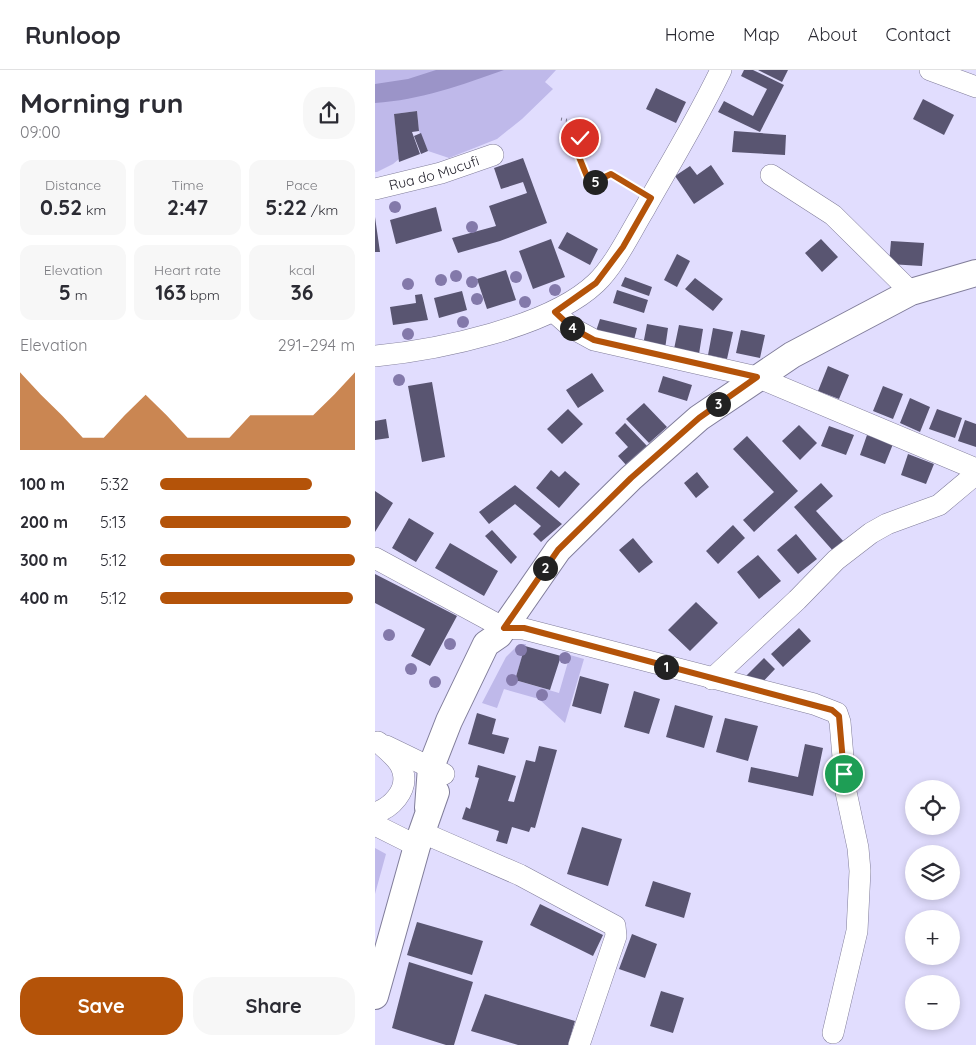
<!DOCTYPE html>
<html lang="en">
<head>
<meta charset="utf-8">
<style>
  body { margin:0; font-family:Quicksand,sans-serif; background:#f7f7f7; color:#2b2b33; height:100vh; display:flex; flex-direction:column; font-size:19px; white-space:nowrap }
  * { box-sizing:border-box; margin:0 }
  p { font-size:16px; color:#7c7c81 }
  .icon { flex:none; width:28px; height:28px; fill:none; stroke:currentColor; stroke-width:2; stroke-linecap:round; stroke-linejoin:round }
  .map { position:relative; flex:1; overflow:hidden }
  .details { display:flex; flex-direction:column; background:#fff; width:375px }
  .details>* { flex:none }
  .controls { position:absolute; left:530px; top:710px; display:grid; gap:10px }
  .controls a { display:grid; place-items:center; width:55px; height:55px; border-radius:50%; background:#fff; box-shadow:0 2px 8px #0003; font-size:25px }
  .pin { position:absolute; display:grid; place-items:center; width:42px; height:42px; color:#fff; margin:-21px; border:2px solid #fff; border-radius:50%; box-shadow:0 1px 5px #0007 }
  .km { position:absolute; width:25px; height:25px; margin:-12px; border-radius:50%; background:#222; color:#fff; font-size:14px; line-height:25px; text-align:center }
  .round { display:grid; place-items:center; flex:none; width:52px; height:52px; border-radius:20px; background:#f7f7f7 }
  .head { display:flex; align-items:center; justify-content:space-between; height:85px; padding:0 20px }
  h1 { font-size:28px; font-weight:700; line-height:38px }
  .figures { display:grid; grid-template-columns:repeat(3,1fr); gap:8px; height:85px; padding:5px 20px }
  .figures div { display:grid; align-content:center; border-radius:12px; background:#f7f7f7; text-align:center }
  .figures b { font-size:21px; font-weight:700 }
  .figures small { font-size:14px; font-weight:400 }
  .figures p { font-size:14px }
  .chart { height:140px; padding:10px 20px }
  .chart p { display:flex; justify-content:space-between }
  .chart svg { width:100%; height:90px; margin-top:5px; fill:#b45309; opacity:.7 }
  .primary-button { display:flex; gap:10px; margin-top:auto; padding:10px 20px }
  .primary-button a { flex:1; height:58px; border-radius:20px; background:#b45309; color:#fff; font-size:20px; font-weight:700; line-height:58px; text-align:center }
  .primary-button a+a { background:#f7f7f7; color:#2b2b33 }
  ul { padding:0 20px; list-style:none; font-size:16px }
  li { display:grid; grid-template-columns:80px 60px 1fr; align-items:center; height:38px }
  li i { height:12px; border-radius:6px; background:#b45309 }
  header { display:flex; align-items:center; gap:30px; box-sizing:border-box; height:70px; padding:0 25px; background:#fff; border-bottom:1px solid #e1e1e2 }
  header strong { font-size:24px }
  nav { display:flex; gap:28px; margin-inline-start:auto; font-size:18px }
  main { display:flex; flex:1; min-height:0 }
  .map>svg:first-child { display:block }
  .green { fill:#bfb9ea }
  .water { fill:#9b94c8 }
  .building { fill:#595571 }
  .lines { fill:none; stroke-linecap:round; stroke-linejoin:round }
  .minor-casing { stroke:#807d9a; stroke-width:22 }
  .major-casing { stroke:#807d9a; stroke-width:28 }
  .path { stroke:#7b788e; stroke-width:3; stroke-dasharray:1 4; stroke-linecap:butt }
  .minor { stroke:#fff; stroke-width:21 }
  .major { stroke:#fff; stroke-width:26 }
  .tree { fill:#8379aa }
  .route-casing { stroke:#fff; stroke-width:10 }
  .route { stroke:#b45309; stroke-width:6 }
  .labels { text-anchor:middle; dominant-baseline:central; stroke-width:5; stroke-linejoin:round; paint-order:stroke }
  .street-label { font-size:14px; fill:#1a1924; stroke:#eeedfb }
</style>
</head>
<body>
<header>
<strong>Runloop</strong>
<nav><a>Home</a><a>Map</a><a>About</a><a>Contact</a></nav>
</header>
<main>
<section class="details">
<div class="head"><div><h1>Morning run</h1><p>09:00</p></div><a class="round"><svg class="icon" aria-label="share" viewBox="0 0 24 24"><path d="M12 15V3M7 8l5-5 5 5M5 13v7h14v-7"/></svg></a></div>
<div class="figures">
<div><p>Distance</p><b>0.52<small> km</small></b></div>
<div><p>Time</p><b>2:47</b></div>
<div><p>Pace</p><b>5:22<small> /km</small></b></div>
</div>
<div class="figures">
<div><p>Elevation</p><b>5<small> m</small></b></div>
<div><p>Heart rate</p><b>163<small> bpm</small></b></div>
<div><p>kcal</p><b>36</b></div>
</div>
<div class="chart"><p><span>Elevation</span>291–294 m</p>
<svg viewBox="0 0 160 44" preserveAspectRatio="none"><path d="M0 44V6L10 17L20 27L30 38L40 38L50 27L60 17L70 27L80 38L90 38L100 38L110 27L120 27L130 27L140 27L150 17L160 6V44z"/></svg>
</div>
<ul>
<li><b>100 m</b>5:32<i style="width:78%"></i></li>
<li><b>200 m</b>5:13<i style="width:98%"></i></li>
<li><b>300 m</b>5:12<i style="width:100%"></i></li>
<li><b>400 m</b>5:12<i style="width:99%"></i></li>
</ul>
<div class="primary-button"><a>Save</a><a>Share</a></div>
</section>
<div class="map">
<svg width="601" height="975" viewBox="0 0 601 975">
  <rect width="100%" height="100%" fill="#e1ddfe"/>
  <!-- green -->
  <path class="green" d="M0 0H181L170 12 178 19 147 49 122 69 74 88 53 81 44 61 42 41 19 44 24 89 18 94 2 102H0Z
    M144 574H151L140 610 184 623 195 585 209 589 190 653 164 629 129 619 122 638 107 633 131 587Z
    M0 778 11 784 0 824Z"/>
  <!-- water -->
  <path class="water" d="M61 0H129C87 15 45 30 0 33V14L33 9Z"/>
  <!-- building -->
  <path class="building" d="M369 0H378L409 15 385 62 343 42 349 31 378 46 392 19 366 6Z
    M383 0H413L407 12Z
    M281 18 311 32 301 53 271 39Z
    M548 29 579 45 569 65 538 49Z
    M42 41 44 61 37 62 45 84 24 92 19 44Z
    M359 61 411 65 410 85 357 82Z
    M46 63 53 81 46 84 39 66Z
    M148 88 172 153 125 171 83 183 77 168 121 156 114 136 152 123 148 112 126 119 119 98Z
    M336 95 349 114 319 134 300 106 315 96 322 105Z
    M61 137 67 161 21 174 15 150Z
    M0 147 5 182H0Z
    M192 162 223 179 215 195 183 178Z
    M176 169 190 207 158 219 144 181Z
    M446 169 463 187 447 202 430 183Z
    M516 171 549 173 547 196 514 194Z
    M302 184 315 191 302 217 289 210Z
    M131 200 141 230 112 239 102 209Z
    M250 207 277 217 274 226 246 216Z
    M320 208 348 229 338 241 310 219Z
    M242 220 273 230 269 243 238 233Z
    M87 221 92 240 64 248 59 228Z
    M47 224 53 250 18 255 15 237 41 233 40 225Z
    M225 249 262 258 259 270 221 261Z
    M272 254 293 258 290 279 268 275Z
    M304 255 328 259 324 284 299 279Z
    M338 258 358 262 352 289 333 285Z
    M366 260 390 265 385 288 361 283Z
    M453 296 474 305 464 329 443 321Z
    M217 303 229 321 203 338 191 320Z
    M288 306 317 315 312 331 283 322Z
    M57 312 70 387 47 392 33 316Z
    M508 316 528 324 518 349 498 341Z
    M535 328 555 337 545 362 525 353Z
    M269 333 292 357 274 373 251 349Z
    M193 339 208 354 187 374 172 359Z
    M562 339 587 348 580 368 554 359Z
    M11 349 14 368 0 370V351Z
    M590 350 601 354V377L583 371Z
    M250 353 273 377 252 396 243 386 253 377 240 363Z
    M424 355 442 373 425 390 407 371Z
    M454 356 479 365 471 385 446 376Z
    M492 365 518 374 510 394 485 385Z
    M372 366 423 421 379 462 368 450 399 422 358 379Z
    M533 384 559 394 551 414 526 405Z
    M176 400 184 407 190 401 205 414 184 438 161 418Z
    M322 402 334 417 321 428 309 413Z
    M446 413 458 426 441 441 470 473 459 482 419 437Z
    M140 415 187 454 166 472 158 464 166 456 140 434 114 454 104 442Z
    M0 421 18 433 0 462Z
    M34 448 59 463 41 492 17 478Z
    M358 455 370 468 343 494 331 481Z
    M117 460 142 487 136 494 110 466Z
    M421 464 442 489 423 504 402 480Z
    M258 468 278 492 264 503 244 480Z
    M75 473 123 501 109 526 60 498Z
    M383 485 406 511 384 529 362 502Z
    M0 504 82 546 55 596 36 586 50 559 0 533Z
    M321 532 343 553 315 581 293 560Z
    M424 558 436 571 408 597 396 584Z
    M150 576 186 586 175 620 140 610Z
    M389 588 400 599 383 617 371 606Z
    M205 606 234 614 226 644 197 636Z
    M259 621 285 629 274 664 249 657Z
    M300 635 338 646 329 678 291 667Z
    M102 643 121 649 117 664 134 668 129 684 93 674Z
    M350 648 383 656 373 691 341 682Z
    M430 674 448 678 438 726 373 712 376 697 423 707Z
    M164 676 182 680 160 758 156 757 154 762 137 757 132 774 121 771 124 761 87 749 91 737 95 739 104 708 100 707 103 695 141 706 133 731 139 732 151 690 160 692Z
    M207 757 247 769 233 816 192 804Z
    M278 811 316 823 309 848 270 836Z
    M165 834 228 865 218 886 155 855Z
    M42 852 108 871 97 905 32 885Z
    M257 864 282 874 270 908 244 899Z
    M34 892 98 912 79 975H71L17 958Z
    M286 921 309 928 298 963 275 956Z
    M110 924 200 951 193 975H143L96 961Z"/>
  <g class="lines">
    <defs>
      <g id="minor">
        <path d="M555 0 601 17"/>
        <path d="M396 105 458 145 536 222"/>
        <path id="s1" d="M0 119 66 103 118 85"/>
        <path d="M179 242 197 258 219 270 382 307 601 399"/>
        <path d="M0 286C63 280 175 257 221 213 240 195 255 163 269 140 295 94 323 48 346 0"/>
        <path d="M0 488 129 558 149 559 439 634 462 643 465 652 471 722 483 778 485 801 482 861 458 963"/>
        <path d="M337 609 422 530 461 490 496 463 512 454 564 435 601 404"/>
        <path d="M11 676 69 704"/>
        <path d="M0 743C16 738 33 721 28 702 26 690 12 680 3 672"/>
        <path d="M0 755 42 776"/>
        <path d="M46 762 145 805 240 856 241 866 204 975"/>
      </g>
      <path id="major" d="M53 738 56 697 74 651 111 574 124 565 183 480 256 408 324 348 417 285 536 222 601 203
        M0 926 42 776 61 722"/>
    </defs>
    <!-- minor casing -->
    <use href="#minor" class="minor-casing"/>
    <!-- major casing -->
    <use href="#major" class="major-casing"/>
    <!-- path -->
    <path class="path" d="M186 49 196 51 205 68 200 77 215 114 236 104 260 119"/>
    <!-- minor -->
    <use href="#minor" class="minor"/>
    <!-- major -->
    <use href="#major" class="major"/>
  </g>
  <!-- trees -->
  <g class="tree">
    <circle cx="20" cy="137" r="6"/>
    <circle cx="97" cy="157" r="6"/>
    <circle cx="81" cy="206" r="6"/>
    <circle cx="141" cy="207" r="6"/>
    <circle cx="66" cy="210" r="6"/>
    <circle cx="97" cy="212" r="6"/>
    <circle cx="33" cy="214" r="6"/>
    <circle cx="180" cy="220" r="6"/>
    <circle cx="102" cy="229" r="6"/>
    <circle cx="150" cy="232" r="6"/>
    <circle cx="88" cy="252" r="6"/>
    <circle cx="33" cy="264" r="6"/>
    <circle cx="24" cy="310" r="6"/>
    <circle cx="14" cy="565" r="6"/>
    <circle cx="75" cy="574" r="6"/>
    <circle cx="146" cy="580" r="6"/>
    <circle cx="190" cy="588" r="6"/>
    <circle cx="36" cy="599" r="6"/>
    <circle cx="137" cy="610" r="6"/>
    <circle cx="60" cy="612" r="6"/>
    <circle cx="167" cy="625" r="6"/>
  </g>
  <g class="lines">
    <defs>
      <path id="route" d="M205 68 200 77 215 114 236 104 276 128 248 177 221 213 180 242 197 258 219 270 382 307 324 348 256 408 183 480 129 558H149L457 640 464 646 469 704"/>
    </defs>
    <!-- route casing -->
    <use href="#route" class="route-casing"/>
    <!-- route -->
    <use href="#route" class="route"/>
  </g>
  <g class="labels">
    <!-- street labels -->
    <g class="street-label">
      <text stroke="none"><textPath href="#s1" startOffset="61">Rua do Mucufi</textPath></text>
    </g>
  </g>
</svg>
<div class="controls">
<a><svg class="icon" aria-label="locate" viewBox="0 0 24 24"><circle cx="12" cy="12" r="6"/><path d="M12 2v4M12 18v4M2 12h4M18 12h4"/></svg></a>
<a><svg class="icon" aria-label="layers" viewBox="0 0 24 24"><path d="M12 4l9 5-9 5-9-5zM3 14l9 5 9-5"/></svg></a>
<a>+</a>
<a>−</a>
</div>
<div class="pin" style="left:469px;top:704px;background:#1e9e55"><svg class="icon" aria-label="arrive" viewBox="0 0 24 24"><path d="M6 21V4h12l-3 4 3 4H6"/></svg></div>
<div class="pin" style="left:205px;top:68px;background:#d93025"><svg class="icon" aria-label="check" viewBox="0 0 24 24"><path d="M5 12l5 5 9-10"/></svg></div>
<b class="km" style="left:291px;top:597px">1</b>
<b class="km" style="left:170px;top:498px">2</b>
<b class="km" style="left:343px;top:334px">3</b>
<b class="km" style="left:197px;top:258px">4</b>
<b class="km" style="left:220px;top:112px">5</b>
</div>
</main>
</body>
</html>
